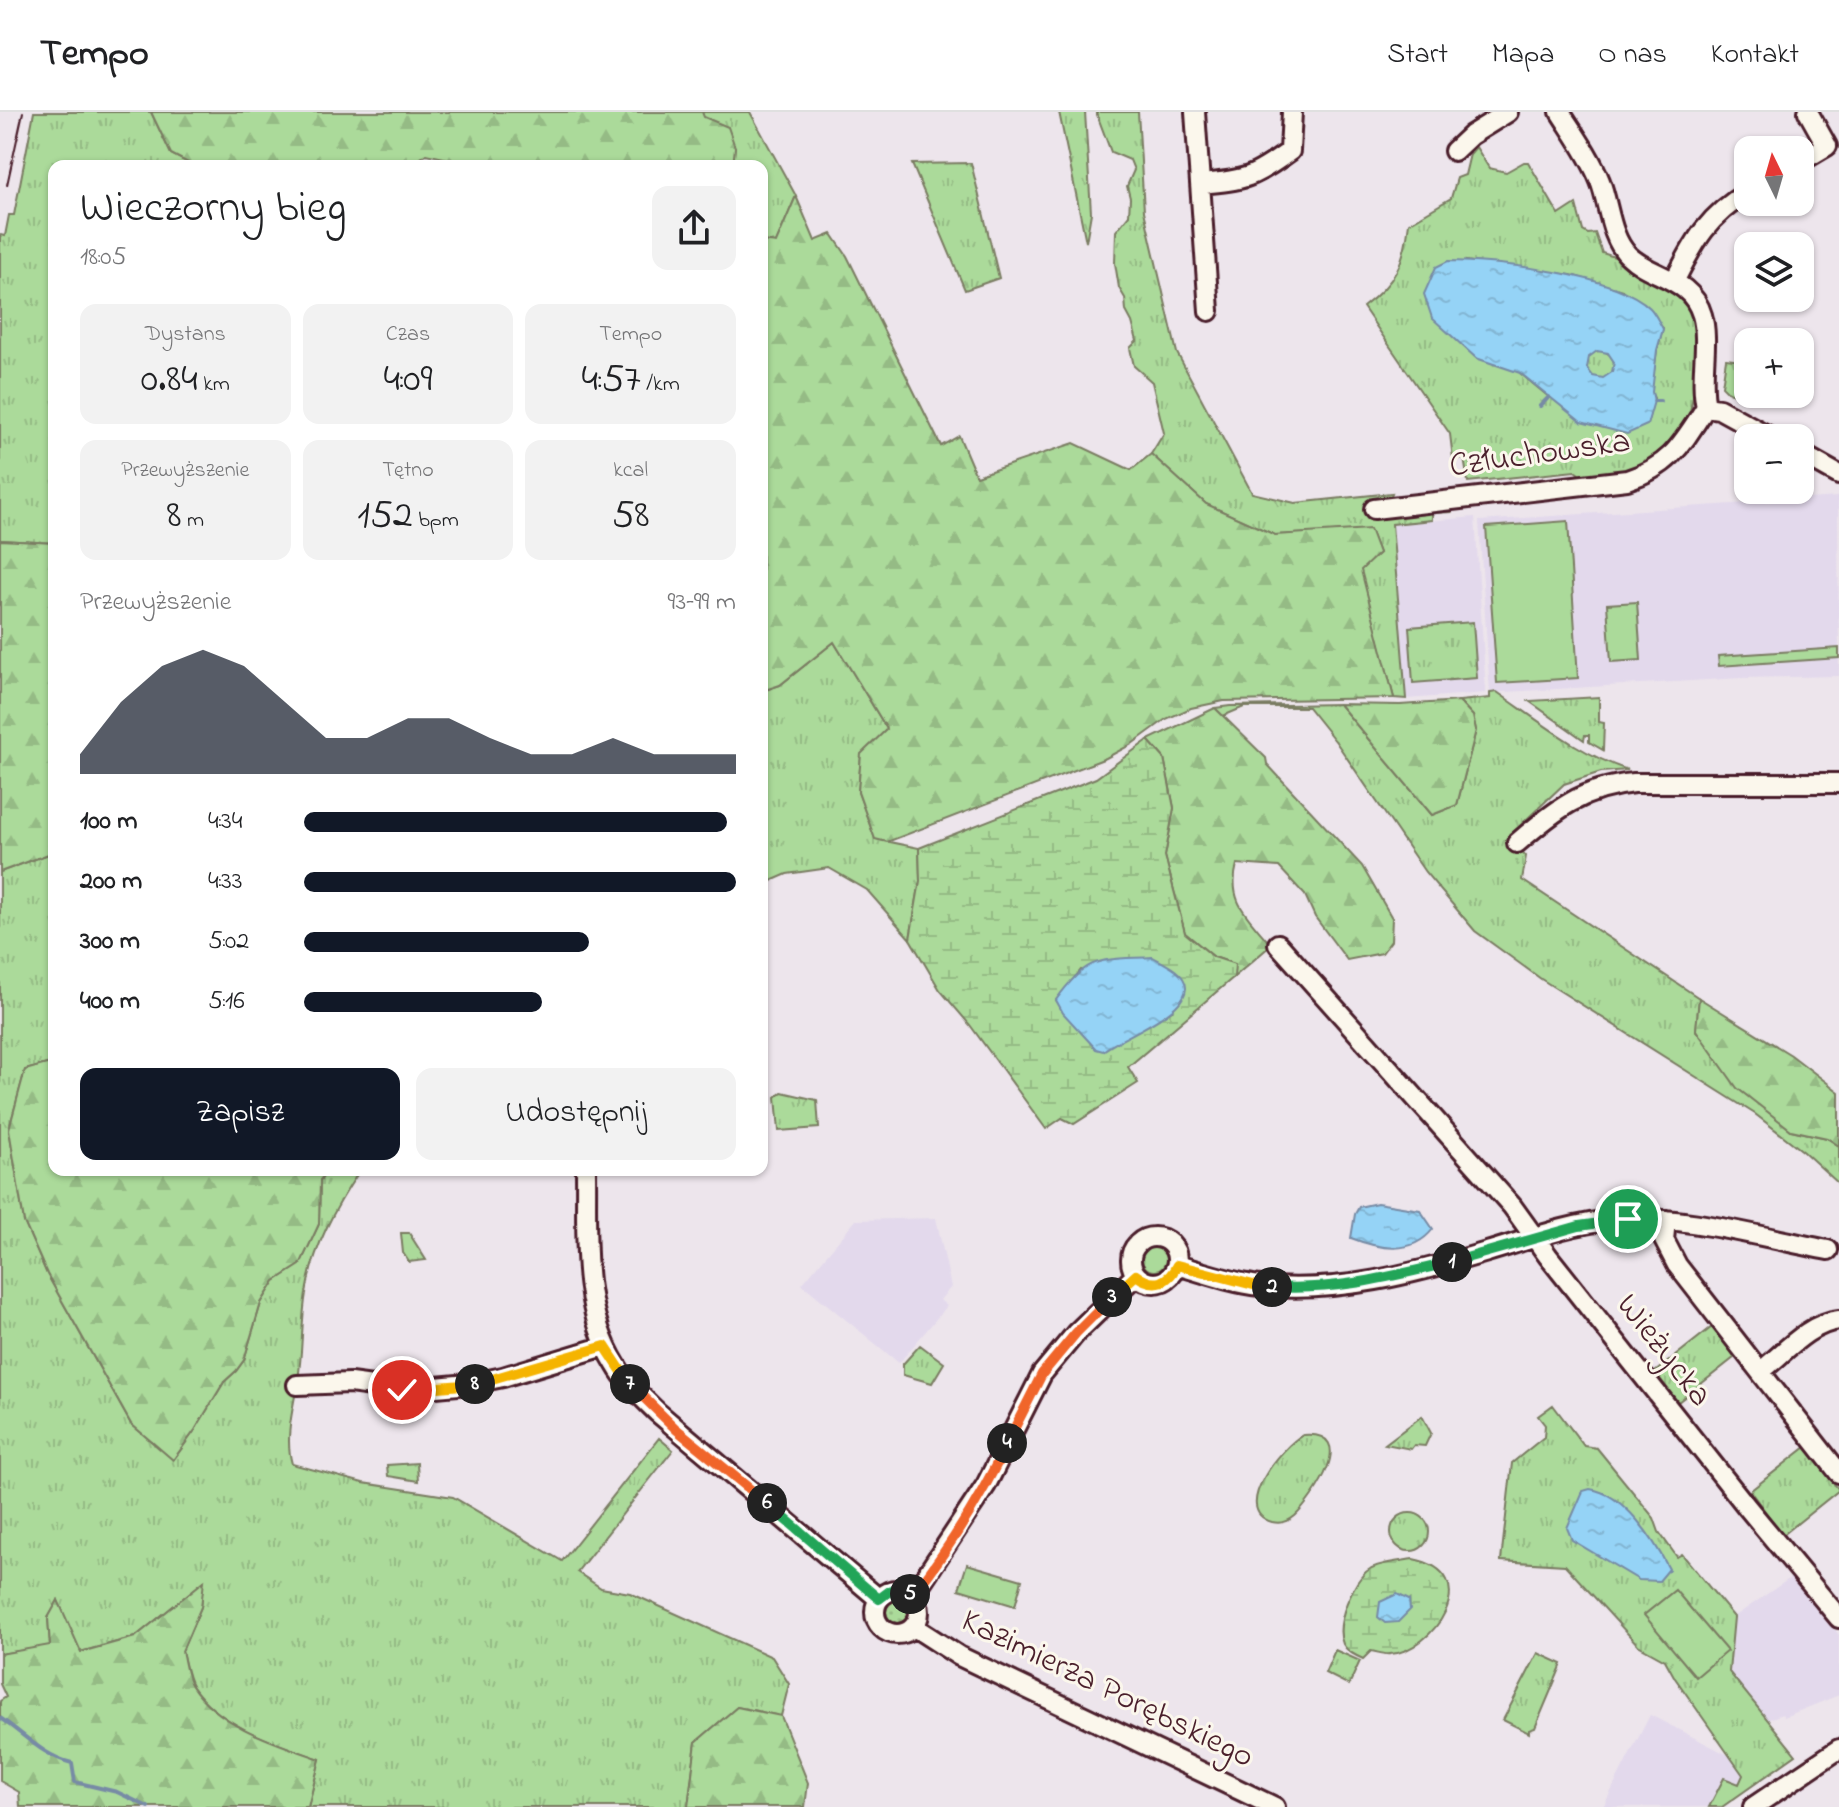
<!DOCTYPE html>
<html lang="pl">
<head>
<meta charset="utf-8">
<style>
  body { margin:0; font-family:"Indie Flower",sans-serif; background:#f2f2f2; color:#202124; height:100vh; display:flex; flex-direction:column; font-size:30px; white-space:nowrap }
  * { box-sizing:border-box; margin:0 }
  p { font-size:26px; color:#757577 }
  .icon { flex:none; width:44px; height:44px; fill:none; stroke:currentColor; stroke-width:2; stroke-linecap:round; stroke-linejoin:round }
  .map { position:relative; flex:1; overflow:hidden }
  .details { position:absolute; left:48px; top:48px; width:720px; height:1016px; display:flex; flex-direction:column; background:#fff; border-radius:16px; box-shadow:0 2px 6px #0004 }
  .details>* { flex:none }
  .needle { width:52px; rotate:355deg }
  .fabs { position:absolute; left:1734px; top:24px; display:grid; gap:16px }
  .fabs a { display:grid; place-items:center; width:80px; height:80px; border-radius:16px; background:#fff; box-shadow:0 2px 6px #0004; font-size:40px }
  .pin { position:absolute; display:grid; place-items:center; width:68px; height:68px; color:#fff; margin:-34px; border:4px solid #fff; border-radius:50%; box-shadow:0 2px 8px #0007 }
  .km { position:absolute; width:40px; height:40px; margin:-20px; border-radius:50%; background:#222; color:#fff; font-size:22px; line-height:40px; text-align:center }
  .round { display:grid; place-items:center; flex:none; width:84px; height:84px; border-radius:16px; background:#f2f2f2 }
  .head { display:flex; align-items:center; justify-content:space-between; height:136px; padding:0 32px }
  h1 { font-size:44px; font-weight:600; line-height:60px }
  .metrics { display:grid; grid-template-columns:repeat(3,1fr); gap:12px; height:136px; padding:8px 32px }
  .metrics div { display:grid; align-content:center; border-radius:16px; background:#f2f2f2; text-align:center }
  .metrics b { font-size:40px; font-weight:600 }
  .metrics small { font-size:22px; font-weight:400 }
  .metrics p { font-size:22px }
  .chart { height:224px; padding:16px 32px }
  .chart p { display:flex; justify-content:space-between }
  .chart svg { width:100%; height:144px; margin-top:8px; fill:#111827; opacity:.7 }
  .button { display:flex; gap:16px; margin-top:auto; padding:16px 32px }
  .button a { flex:1; height:92px; border-radius:16px; background:#111827; color:#fff; font-size:32px; font-weight:600; line-height:92px; text-align:center }
  .button a+a { background:#f2f2f2; color:#202124 }
  ul { padding:0 32px; list-style:none; font-size:26px }
  li { display:grid; grid-template-columns:128px 96px 1fr; align-items:center; height:60px }
  li i { height:20px; border-radius:10px; background:#111827 }
  header { display:flex; align-items:center; gap:48px; box-sizing:border-box; height:112px; padding:0 40px; background:#fff; border-bottom:2px solid #e0e0e0 }
  header strong { font-size:38px }
  nav { display:flex; gap:44px; margin-inline-start:auto; font-size:28px }
  .map>svg:first-child { display:block }
  .built { fill:#e3d9ec }
  .grass { fill:url(#grass-tufts); stroke:#7a7c62; stroke-width:2; fill-rule:evenodd }
  .forest { fill:url(#forest-firs); stroke:#7a7c62; stroke-width:2 }
  .wetland { fill:url(#wetland-marsh); stroke:#7a7c62; stroke-width:2; fill-rule:evenodd }
  .garden { fill:url(#garden-dots); stroke:#7a7c62; stroke-width:2 }
  .pitch { fill:#abda9a; stroke:#7a7c62; stroke-width:2 }
  .water { fill:url(#water-ripples); stroke:#778ba5; stroke-width:2; fill-rule:evenodd }
  .lines { fill:none; stroke-linecap:round; stroke-linejoin:round }
  .stream { stroke:#778ba5; stroke-width:4 }
  .minor-casing { stroke:#4a1f2b; stroke-width:24 }
  .minor { stroke:#fbf7ec; stroke-width:18 }
  .tram { stroke:#4a1f2b; stroke-width:2 }
  .split-1-casing { stroke:#fff; stroke-width:16 }
  .split-2-casing { stroke:#fff; stroke-width:16 }
  .split-3-casing { stroke:#fff; stroke-width:16 }
  .split-4-casing { stroke:#fff; stroke-width:16 }
  .split-5-casing { stroke:#fff; stroke-width:16 }
  .split-6-casing { stroke:#fff; stroke-width:16 }
  .split-7-casing { stroke:#fff; stroke-width:16 }
  .split-8-casing { stroke:#fff; stroke-width:16 }
  .split-9-casing { stroke:#fff; stroke-width:16 }
  .split-1 { stroke:#22a559; stroke-width:10 }
  .split-2 { stroke:#22a559; stroke-width:10 }
  .split-3 { stroke:#f5b400; stroke-width:10 }
  .split-4 { stroke:#f0652b; stroke-width:10 }
  .split-5 { stroke:#f0652b; stroke-width:10 }
  .split-6 { stroke:#22a559; stroke-width:10 }
  .split-7 { stroke:#f0652b; stroke-width:10 }
  .split-8 { stroke:#f5b400; stroke-width:10 }
  .split-9 { stroke:#f5b400; stroke-width:10 }
  .labels { text-anchor:middle; dominant-baseline:central; stroke-width:6; stroke-linejoin:round; paint-order:stroke }
  .street-label { font-size:34px; fill:#4a1f2b; stroke:#fbf7ec }
</style>
</head>
<body>
<header>
<strong>Tempo</strong>
<nav><a>Start</a><a>Mapa</a><a>O nas</a><a>Kontakt</a></nav>
</header>
<div class="map">
<svg width="1839" height="1695" viewBox="0 0 1839 1695">
  <defs>
    <pattern id="grass-tufts" width="24" height="20" patternUnits="userSpaceOnUse" patternTransform="scale(2)"><rect width="24" height="20" fill="#abda9a"/><path d="M3 7l-1-3M5 7V3M7 7l1-3M15 17l-1-3M17 17v-4M19 17l1-3" fill="none" stroke="#95bb85"/></pattern>
    <pattern id="forest-firs" width="22" height="20" patternUnits="userSpaceOnUse" patternTransform="scale(2)"><rect width="22" height="20" fill="#abda9a"/><path d="M5 1l3.5 6h-7zM16 11l3.5 6h-7z" fill="#95bb85"/></pattern>
    <pattern id="wetland-marsh" width="20" height="14" patternUnits="userSpaceOnUse" patternTransform="scale(2)"><rect width="20" height="14" fill="#abda9a"/><path d="M1 5h8M5 5V1M11 12h8M15 12V8" fill="none" stroke="#95bb85"/></pattern>
    <pattern id="garden-dots" width="8" height="8" patternUnits="userSpaceOnUse" patternTransform="scale(2)"><rect width="8" height="8" fill="#abda9a"/><path d="M2 2h.1M6 6h.1" fill="none" stroke="#95bb85" stroke-width="1.8" stroke-linecap="round"/></pattern>
    <pattern id="water-ripples" width="26" height="14" patternUnits="userSpaceOnUse" patternTransform="scale(2)"><rect width="26" height="14" fill="#95d3f6"/><path d="M2 4q2-2 4 0t4 0M15 11q2-2 4 0t4 0" fill="none" stroke="#82b5d3"/></pattern>
  </defs>
  <rect width="100%" height="100%" fill="#ede5ec"/>
  <filter id="ink" filterUnits="userSpaceOnUse"><feTurbulence type="fractalNoise" baseFrequency=".0125" numOctaves="2"/><feDisplacementMap in="SourceGraphic" scale="16" xChannelSelector="R" yChannelSelector="G"/><feConvolveMatrix kernelMatrix="1 2 1 2 8 2 1 2 1" color-interpolation-filters="sRGB"/></filter>
  <g filter="url(#ink)">
    <!-- built -->
    <path class="built" d="M1838 385 1839 564 1741 566 1490 581 1479 409Z
      M1475 405 1486 581 1406 587 1392 412Z
      M936 1106 951 1175 940 1188 947 1194 899 1251 802 1172 856 1108Z
      M1793 1464 1839 1523V1583L1784 1605 1782 1602 1767 1608 1729 1560 1734 1505Z
      M1650 1603 1730 1644 1743 1663 1739 1672 1724 1667 1709 1695H1603Z"/>
    <!-- grass -->
    <path class="grass" d="M34 0H151L171 42 194 54H54V431L0 428V123L5 124 9 103H14Z
      M702 0H750L796 84 776 131 762 129V54H733L735 35 703 5Z
      M1059 0H1085L1091 101 1086 130Z
      M1096 0H1138L1144 99 1177 241 1252 381 1295 391 1392 381 1390 386 1370 388 1371 403 1449 397 1451 400 1432 401V408L1392 412 1406 587 1394 586 1360 458 1379 441 1370 418 1275 423 1206 392 1151 342 1164 321 1152 270 1134 254 1130 236 1137 229 1132 210 1126 199 1125 186 1119 176 1115 151 1116 119 1129 103 1130 86 1127 74 1134 58 1130 48 1111 40Z
      M1476 35 1489 56 1506 60 1524 50H1528L1559 103 1576 92 1583 119 1588 122 1595 121 1602 141 1621 147 1666 173 1690 197 1696 215 1694 280 1688 309 1671 335 1634 358 1585 367 1575 359 1468 370 1464 346 1453 347 1450 322 1363 195C1396 170 1404 152 1409 111L1451 86 1457 66 1465 63 1470 42ZM1466 149 1571 163 1622 178 1663 216 1657 238 1651 280 1654 286 1647 312 1549 285 1520 261Z
      M971 51 999 166 965 178 912 52Z
      M1586 253a14 14 0 1 1 28 0a14 14 0 1 1-28 0Z
      M1726 247 1741 249 1748 254V282L1754 283 1748 289 1727 279 1722 274Z
      M1473 510 1477 566 1413 571 1409 515Z
      M834 530 887 617 861 643 858 680 875 727 919 736 920 769 910 827 867 778 829 756 787 762 762 773V579L780 573Z
      M1497 580C1539 609 1579 642 1628 658L1601 660 1564 672 1509 724 1526 744 1522 768 1699 886 1696 919 1791 1018 1827 1026 1839 1034V1072L1804 1040 1755 1002 1541 867 1475 819 1425 760 1336 630 1308 595H1244L1223 604 1215 596 1230 594 1339 592 1432 703 1457 693 1476 618 1473 604 1459 589 1490 586V581Z
      M1599 585V610L1604 611 1603 638 1589 630V623H1585L1584 628 1529 589Z
      M54 740V950L25 958 9 1017 24 1110 47 1162 131 1312 174 1347 195 1318 224 1270 236 1259 244 1248 261 1191 275 1169 300 1152 319 1112 320 1068 329 1058H360C335 1096 313 1135 306 1181 301 1209 303 1238 298 1267 294 1294 284 1325 292 1352L363 1371 453 1385 562 1449 659 1326 673 1338 577 1460 601 1476 630 1481 772 1545 789 1572 781 1604 737 1595 696 1630 688 1695H308L320 1647C275 1631 222 1616 193 1575 187 1566 185 1550 182 1539L201 1495 203 1470 135 1525 80 1540 58 1489 48 1506 50 1534 0 1542V760Z
      M782 980 817 988 819 1016 779 1019 776 985Z
      M401 1121H409L426 1148 409 1150 403 1141Z
      M1142 1147a12 12 0 1 1 24 0a12 12 0 1 1-24 0Z
      M1712 1215 1735 1245 1678 1290 1655 1260Z
      M920 1233 944 1251 932 1271 903 1263V1252Z
      M1553 1293 1584 1334 1597 1336 1654 1406 1659 1420 1677 1445 1682 1442 1734 1505 1729 1560 1796 1643 1722 1695H1709L1724 1666 1739 1672 1743 1663 1675 1566 1665 1548 1638 1533 1565 1453 1501 1449 1512 1351 1544 1325 1545 1313 1538 1304Z
      M1422 1304 1431 1321 1425 1334 1414 1333 1411 1337 1385 1332Z
      M1303 1323C1361 1318 1313 1387 1295 1404 1288 1410 1280 1412 1272 1410 1229 1398 1283 1333 1303 1323Z
      M1806 1335 1839 1378 1783 1423 1750 1379Z
      M417 1351 418 1369 388 1364 387 1353Z
      M1391 1420a19 19 0 1 1 38 0a19 19 0 1 1-38 0Z
      M1335 1538 1360 1549 1349 1573 1325 1561Z
      M1538 1541 1562 1552 1535 1616 1529 1618V1621L1503 1608Z"/>
    <!-- forest -->
    <path class="forest" d="M151 0H702L704 5 728 15 735 35 733 54H452L453 48 426 42 411 54H194L171 42Z
      M796 84 815 129 832 122 847 144 941 334 959 324 976 364 1074 331 1131 358 1151 342 1206 392 1275 423 1370 417 1379 441 1361 458 1394 586 1224 589 1191 596 1166 607 1132 632 1106 646 887 730 875 727 858 680 861 642 887 617 834 530 780 573 762 579V129L776 131Z
      M0 428 54 431V740L0 760Z
      M1459 589 1473 604 1476 618 1457 693 1432 703 1339 592 1400 593Z
      M1215 596 1266 646 1267 652 1362 754 1392 806 1391 829 1382 841 1347 848 1315 805 1305 783 1279 755 1237 752C1227 791 1248 804 1271 833L1234 865V852L1214 845 1185 821 1165 744 1174 696 1164 646 1148 628Z
      M1699 886 1791 943 1839 980V1034L1827 1026 1791 1018 1737 976 1696 918Z
      M54 950V1058H329L320 1068 319 1112 300 1153 275 1169 261 1191 244 1248 236 1259 224 1270 195 1318 173 1348 131 1312 47 1162 24 1110 9 1017 25 958Z
      M204 1469 201 1495 182 1539C185 1550 186 1565 192 1574 218 1614 278 1632 320 1647L308 1695H20L19 1680 0 1669V1589L6 1585 0 1572V1542L50 1533 48 1506 58 1488 81 1540 135 1525Z
      M737 1595 781 1604 808 1671 805 1695H688L696 1630Z"/>
    <!-- wetland -->
    <path class="wetland" d="M1148 628 1164 646 1174 696 1165 744 1185 821 1214 845 1235 852 1234 865 1128 955 1138 971 1074 1012 1062 1006 1046 1017 970 913 940 878 910 827 920 769 919 736 1096 666ZM1081 858 1172 898 1114 929C1092 918 1069 910 1056 888Z
      M1413 1447C1488 1462 1432 1540 1390 1542 1385 1543 1377 1540 1371 1539L1363 1547C1355 1543 1347 1540 1343 1532 1334 1513 1353 1467 1370 1457 1378 1451 1402 1449 1413 1447Z"/>
    <!-- garden -->
    <path class="garden" d="M886 1499a12 12 0 1 1 24 0a12 12 0 1 1-24 0Z"/>
    <!-- pitch -->
    <path class="pitch" d="M1568 409 1578 566 1497 571 1486 415Z
      M1637 490 1641 548 1611 550 1607 492Z
      M1839 536V546L1719 554 1718 544Z
      M967 1452 1022 1468 1015 1494 959 1477Z
      M1675 1478 1727 1539 1696 1565 1644 1503Z"/>
    <!-- water -->
    <path class="water" d="M1448 149C1495 149 1616 162 1650 196 1655 201 1659 210 1663 217L1657 238 1652 280 1654 289 1647 313 1627 322 1581 310 1520 261 1476 246 1432 206 1424 182 1436 155ZM1597 239 1608 241 1614 250 1612 260 1603 266 1593 264 1587 256 1589 245Z
      M1153 845C1160 849 1168 853 1175 858 1218 891 1122 923 1103 939L1096 937 1063 901 1056 888C1089 842 1100 848 1153 845Z
      M1377 1091 1420 1098 1433 1117C1412 1144 1379 1137 1351 1126L1355 1102 1359 1095Z
      M1590 1377C1625 1382 1654 1428 1669 1457L1659 1469 1639 1468 1572 1428 1567 1416 1583 1379Z
      M1397 1482 1409 1488 1410 1498 1398 1510 1385 1511 1378 1505 1380 1490Z"/>
    <g class="lines">
      <!-- stream -->
      <path class="stream" d="M1654 289H1660
        M1540 294 1549 285
        M0 1606C24 1622 43 1644 72 1651L75 1670 117 1680 148 1695"/>
      <defs>
        <path id="minor" d="M1195 0 1209 199
          M1560 0C1574 22 1590 44 1600 69 1609 92 1610 125 1628 143 1651 166 1691 165 1702 203 1710 231 1699 265 1706 295
          M1454 39 1471 23 1508 0
          M1800 50 1827 34 1808 0
          M1201 72C1246 68 1253 66 1290 39L1292 0
          M1675 168C1695 128 1708 104 1748 80
          M1706 295 1719 297 1772 326
          M1800 341 1839 363
          M1374 397 1627 368C1671 354 1682 332 1706 295
          M1517 731C1555 698 1582 676 1634 671H1839
          M1278 832 1512 1094 1548 1144 1747 1395 1839 1506
          M586 1058C587 1123 580 1195 616 1253 626 1271 642 1285 657 1300L879 1487
          M1666 1108 1664 1128 1677 1153 1839 1361
          M1131 1148a23 23 0 1 1 46 0a23 23 0 1 1-46 0Z
          M1177 1153C1204 1161 1232 1171 1260 1174 1338 1182 1413 1162 1487 1140 1527 1128 1569 1112 1611 1108 1679 1101 1761 1125 1828 1138
          M1761 1259C1784 1241 1809 1211 1839 1208
          M297 1273 350 1271 402 1278 469 1272 503 1265 605 1234
          M875 1500a22 22 0 1 1 44 0a22 22 0 1 1-44 0Z
          M913 1483 986 1373 1042 1262 1076 1221 1136 1163
          M914 1515 959 1544 1275 1695
          M1753 1695 1839 1637"/>
      </defs>
      <!-- minor casing -->
      <use href="#minor" class="minor-casing"/>
      <!-- minor -->
      <use href="#minor" class="minor"/>
      <!-- tram -->
      <path class="tram" d="M7 73 23 0"/>
    </g>
  </g>
  <g class="lines" filter="url(#ink)">
    <defs>
      <path id="split-1" d="M1452 1150 1579 1114 1628 1107"/>
      <path id="split-2" d="M1272 1175C1339 1179 1388 1165 1452 1150"/>
      <path id="split-3" d="M1112 1185 1136 1163C1153 1176 1168 1172 1177 1153L1257 1174 1272 1175"/>
      <path id="split-4" d="M1007 1331 1042 1262 1076 1221 1112 1185"/>
      <path id="split-5" d="M910 1482 913 1483C949 1436 982 1384 1007 1331"/>
      <path id="split-6" d="M767 1391 879 1487 891 1478 910 1482"/>
      <path id="split-7" d="M630 1272 676 1317 767 1391"/>
      <path id="split-8" d="M475 1272 605 1234 630 1272"/>
      <path id="split-9" d="M402 1278 475 1272"/>
    </defs>
    <!-- split-1 casing -->
    <use href="#split-1" class="split-1-casing"/>
    <!-- split-2 casing -->
    <use href="#split-2" class="split-2-casing"/>
    <!-- split-3 casing -->
    <use href="#split-3" class="split-3-casing"/>
    <!-- split-4 casing -->
    <use href="#split-4" class="split-4-casing"/>
    <!-- split-5 casing -->
    <use href="#split-5" class="split-5-casing"/>
    <!-- split-6 casing -->
    <use href="#split-6" class="split-6-casing"/>
    <!-- split-7 casing -->
    <use href="#split-7" class="split-7-casing"/>
    <!-- split-8 casing -->
    <use href="#split-8" class="split-8-casing"/>
    <!-- split-9 casing -->
    <use href="#split-9" class="split-9-casing"/>
    <!-- split-1 -->
    <use href="#split-1" class="split-1"/>
    <!-- split-2 -->
    <use href="#split-2" class="split-2"/>
    <!-- split-3 -->
    <use href="#split-3" class="split-3"/>
    <!-- split-4 -->
    <use href="#split-4" class="split-4"/>
    <!-- split-5 -->
    <use href="#split-5" class="split-5"/>
    <!-- split-6 -->
    <use href="#split-6" class="split-6"/>
    <!-- split-7 -->
    <use href="#split-7" class="split-7"/>
    <!-- split-8 -->
    <use href="#split-8" class="split-8"/>
    <!-- split-9 -->
    <use href="#split-9" class="split-9"/>
  </g>
  <g class="labels">
    <!-- street labels -->
    <g class="street-label">
      <text transform="translate(1540 343) rotate(-8)">Człuchowska</text>
      <text transform="translate(1663 1239) rotate(52)">Wieżycka</text>
      <text transform="translate(1107 1578) rotate(26)">Kazimierza Porębskiego</text>
    </g>
  </g>
</svg>
<div class="fabs">
<a><svg class="needle" viewBox="-14 -14 28 28"><path d="M0-13l5 13h-10z" fill="#e53935"/><path d="M0 13l5-13h-10z" fill="#757577"/></svg></a>
<a><svg class="icon" aria-label="layers" viewBox="0 0 24 24"><path d="M12 4l9 5-9 5-9-5zM3 14l9 5 9-5"/></svg></a>
<a>+</a>
<a>−</a>
</div>
<div class="pin" style="left:1628px;top:1107px;background:#1e9e55"><svg class="icon" aria-label="arrive" viewBox="0 0 24 24"><path d="M6 21V4h12l-3 4 3 4H6"/></svg></div>
<div class="pin" style="left:402px;top:1278px;background:#d93025"><svg class="icon" aria-label="check" viewBox="0 0 24 24"><path d="M5 12l5 5 9-10"/></svg></div>
<b class="km" style="left:1452px;top:1150px">1</b>
<b class="km" style="left:1272px;top:1175px">2</b>
<b class="km" style="left:1112px;top:1185px">3</b>
<b class="km" style="left:1007px;top:1331px">4</b>
<b class="km" style="left:910px;top:1482px">5</b>
<b class="km" style="left:767px;top:1391px">6</b>
<b class="km" style="left:630px;top:1272px">7</b>
<b class="km" style="left:475px;top:1272px">8</b>
<section class="details">
<div class="head"><div><h1>Wieczorny bieg</h1><p>18:05</p></div><a class="round"><svg class="icon" aria-label="share" viewBox="0 0 24 24"><path d="M12 15V3M7 8l5-5 5 5M5 13v7h14v-7"/></svg></a></div>
<div class="metrics">
<div><p>Dystans</p><b>0.84<small> km</small></b></div>
<div><p>Czas</p><b>4:09</b></div>
<div><p>Tempo</p><b>4:57<small> /km</small></b></div>
</div>
<div class="metrics">
<div><p>Przewyższenie</p><b>8<small> m</small></b></div>
<div><p>Tętno</p><b>152<small> bpm</small></b></div>
<div><p>kcal</p><b>58</b></div>
</div>
<div class="chart"><p><span>Przewyższenie</span>93–99 m</p>
<svg viewBox="0 0 160 44" preserveAspectRatio="none"><path d="M0 44V38L10 22L20 11L30 6L40 11L50 22L60 33L70 33L80 27L90 27L100 33L110 38L120 38L130 33L140 38L150 38L160 38V44z"/></svg>
</div>
<ul>
<li><b>100 m</b>4:34<i style="width:98%"></i></li>
<li><b>200 m</b>4:33<i style="width:100%"></i></li>
<li><b>300 m</b>5:02<i style="width:66%"></i></li>
<li><b>400 m</b>5:16<i style="width:55%"></i></li>
</ul>
<div class="button"><a>Zapisz</a><a>Udostępnij</a></div>
</section>
</div>
</body>
</html>
